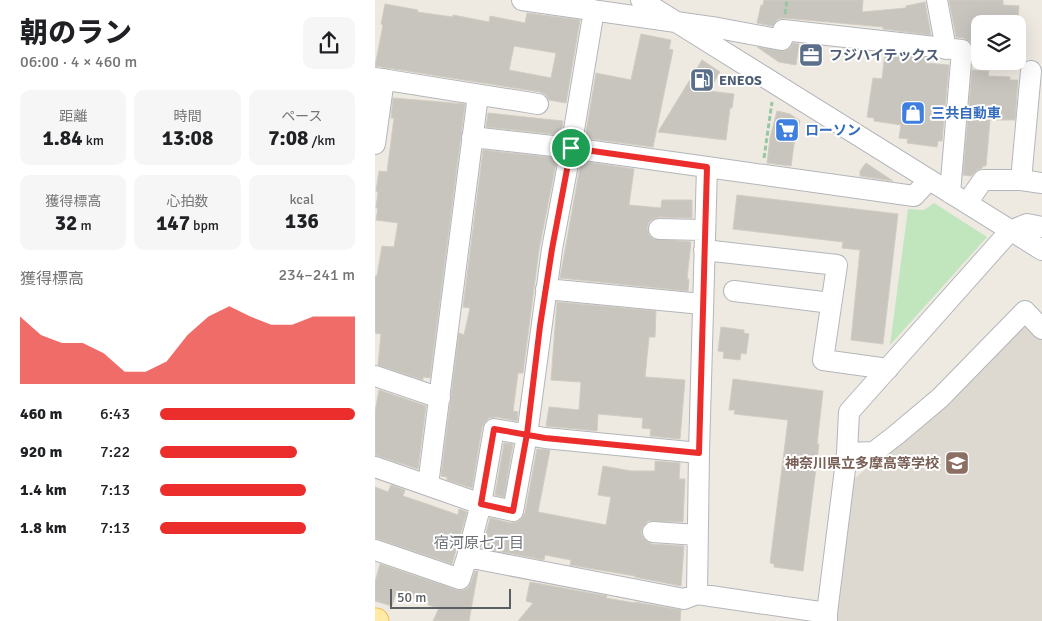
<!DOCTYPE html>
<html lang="ja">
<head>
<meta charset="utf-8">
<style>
  body { margin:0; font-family:Signika,"Noto Sans JP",sans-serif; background:#f6f6f6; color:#202124; height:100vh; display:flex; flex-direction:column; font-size:19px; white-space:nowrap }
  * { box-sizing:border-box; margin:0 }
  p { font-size:16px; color:#757577 }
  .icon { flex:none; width:28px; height:28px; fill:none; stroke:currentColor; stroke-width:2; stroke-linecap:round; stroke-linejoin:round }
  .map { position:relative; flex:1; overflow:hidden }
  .sheet { display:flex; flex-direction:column; background:#fff; width:375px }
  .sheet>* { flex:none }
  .controls { position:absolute; left:596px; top:15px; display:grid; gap:10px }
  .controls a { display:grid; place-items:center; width:55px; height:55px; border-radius:10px; background:#fff; box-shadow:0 5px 20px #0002; font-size:25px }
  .scale { position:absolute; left:15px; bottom:12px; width:121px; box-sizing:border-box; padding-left:5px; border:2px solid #5b5f63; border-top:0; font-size:14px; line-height:18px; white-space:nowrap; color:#5b5f63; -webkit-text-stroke:4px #fff; paint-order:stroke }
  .pin { position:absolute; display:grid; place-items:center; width:42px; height:42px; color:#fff; margin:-21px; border:2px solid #fff; border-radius:50%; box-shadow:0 1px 5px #0007 }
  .round { display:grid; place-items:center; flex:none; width:52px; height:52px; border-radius:10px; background:#f6f6f6 }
  .summary { display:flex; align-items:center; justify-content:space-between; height:85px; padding:0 20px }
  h1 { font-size:28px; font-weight:800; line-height:38px }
  .metrics { display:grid; grid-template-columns:repeat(3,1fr); gap:8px; height:85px; padding:5px 20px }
  .metrics div { display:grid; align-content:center; border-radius:10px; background:#f6f6f6; text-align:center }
  .metrics b { font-size:21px; font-weight:800 }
  .metrics small { font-size:14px; font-weight:400 }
  .metrics p { font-size:14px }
  .chart { height:140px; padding:10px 20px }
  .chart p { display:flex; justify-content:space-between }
  .chart svg { width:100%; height:90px; margin-top:5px; fill:#eb2e2b; opacity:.7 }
  ul { padding:0 20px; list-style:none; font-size:16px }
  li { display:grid; grid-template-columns:80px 60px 1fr; align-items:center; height:38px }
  li i { height:12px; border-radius:6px; background:#eb2e2b }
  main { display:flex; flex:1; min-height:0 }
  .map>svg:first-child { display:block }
  .education { fill:#ded9d0 }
  .green { fill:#c1e6be }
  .building { fill:#c8c5bf; stroke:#d2ccc1; fill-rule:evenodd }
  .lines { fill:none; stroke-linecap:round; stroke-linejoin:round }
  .minor-casing { stroke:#b3b6ba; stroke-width:22 }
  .major-casing { stroke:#f3bd56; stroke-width:27 }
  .path { stroke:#97c7a2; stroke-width:3; stroke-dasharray:5 2.5; stroke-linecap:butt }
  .minor { stroke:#fff; stroke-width:20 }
  .major { stroke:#ffeba6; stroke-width:25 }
  .route-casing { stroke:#fff; stroke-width:10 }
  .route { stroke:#eb2e2b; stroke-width:6 }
  .labels { text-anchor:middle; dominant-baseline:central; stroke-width:4; stroke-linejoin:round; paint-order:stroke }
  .service-label { font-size:14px; font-weight:bold; fill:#4e5e75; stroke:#fff; text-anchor:start }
  .shop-label { font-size:14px; font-weight:bold; fill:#366cbe; stroke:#fff; text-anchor:start }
  .education-label { font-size:14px; font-weight:bold; fill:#785e54; stroke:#fff; text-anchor:end }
  .neighbourhood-label { font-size:15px; fill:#6c7175; stroke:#fff }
</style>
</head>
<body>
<main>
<section class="sheet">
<div class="summary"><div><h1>朝のラン</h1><p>06:00 · 4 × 460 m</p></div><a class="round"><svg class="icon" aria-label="share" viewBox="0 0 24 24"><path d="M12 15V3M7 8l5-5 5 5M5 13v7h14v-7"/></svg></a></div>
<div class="metrics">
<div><p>距離</p><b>1.84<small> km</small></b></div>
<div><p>時間</p><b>13:08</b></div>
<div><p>ペース</p><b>7:08<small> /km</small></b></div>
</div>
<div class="metrics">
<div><p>獲得標高</p><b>32<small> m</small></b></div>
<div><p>心拍数</p><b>147<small> bpm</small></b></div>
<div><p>kcal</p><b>136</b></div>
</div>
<div class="chart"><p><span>獲得標高</span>234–241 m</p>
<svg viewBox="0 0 160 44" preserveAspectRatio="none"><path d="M0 44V11L10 20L20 24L30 24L40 29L50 38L60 38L70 33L80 20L90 11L100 6L110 11L120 15L130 15L140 11L150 11L160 11V44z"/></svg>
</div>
<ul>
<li><b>460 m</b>6:43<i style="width:100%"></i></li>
<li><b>920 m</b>7:22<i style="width:70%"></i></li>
<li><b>1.4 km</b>7:13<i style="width:75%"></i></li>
<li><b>1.8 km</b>7:13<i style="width:75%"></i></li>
</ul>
</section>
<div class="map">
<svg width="667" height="621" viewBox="0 0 667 621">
  <rect width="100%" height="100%" fill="#eeeae2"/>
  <!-- education -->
  <path class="education" d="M647 322 667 334V621H458L478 480 516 447Z"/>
  <!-- green -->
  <path class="green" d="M559 203 612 237 515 345 533 209 549 210Z"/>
  <!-- building -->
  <path class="building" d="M389 0H488L487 12 531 8V6L550 2 556 35 508 29V27L409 18 403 19 397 26 382 23 386 5H388Z
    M574 0H628V5L644 6 643 21 605 18V43L595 42 589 38 581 37Z
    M10 4 43 10 42 12 78 17V15L114 22 115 16 150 23 152 13 205 20 191 103 174 100 171 95 165 92 0 66 8 25 6 24ZM139 46 181 53 176 78 134 70Z
    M266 34 296 40 294 49 298 50 278 147 210 138 221 73 256 80Z
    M418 43 424 44 421 65 404 62 382 47 410 51 416 48Z
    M510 53 551 58V63L574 65 567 141H563L562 147 532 143 533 139 524 138 526 125 499 121V118L492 117 498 78 507 79Z
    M327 60 345 72 334 91 359 94 357 108H355L351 140 283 132Z
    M597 70 614 71 613 76 635 77V80H643L640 120H615L611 166H608L607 168 602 170 596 176 588 175Z
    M18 98 90 104 55 378 48 377V380L3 365 6 334 0 333V276H2L7 246 19 247 23 223 1 220 3 208H1L3 192 1 191 4 171 12 172 19 118H16Z
    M402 111 415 114 425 121 419 144 416 166 392 163 395 138Z
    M113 113 188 121 186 135 111 127Z
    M108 150 182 158 164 250 148 373H143L138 411 143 412 142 421 121 417 114 418 110 422 107 427 97 488 72 480V477L66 476 84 333 89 335 95 308 88 307Z
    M206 161 259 169 254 205 286 208 287 200H317V218L284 217 278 219 274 222 272 228 274 235 278 239 316 242 312 279H314L313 291 185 278Z
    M491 163 518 181 485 176V171Z
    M362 195 523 214 508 344 476 340 485 250 467 248 468 242 358 229Z
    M182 302 281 311 280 337H274L270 377 310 380 305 439 275 436 276 429 267 428 268 418 223 414 222 431 171 426 174 407 204 410 206 382 176 380Z
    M346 327 369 330V333L374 334 371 354 366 353 365 360 348 358 349 352 343 351Z
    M358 379 448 391 442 444H444L428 571 399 567V564L395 563 413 420 359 414 360 410H354Z
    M4 390 51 406 43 469 0 455V412Z
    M129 443 138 444 129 497 120 495Z
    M162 449 175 450 163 512 231 525 236 497 223 495 228 466 256 471H280V461L305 463 304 479H310L308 522 273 521 268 526 266 532 268 538 272 542 277 544 309 546 306 586 260 577V576L195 565 196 560 170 555 169 560 107 548 115 518 136 523 142 522 147 518 150 513Z
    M16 485 30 490 28 496 52 504 83 515 84 509 92 512 77 564 0 538V487L13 492Z
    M5 564 82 590H88L93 588 96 583 100 571H103L94 621H58L64 608 53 605 54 603 21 593 17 606 0 601V582Z
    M155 582 232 596 231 598 260 603V602L306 610 305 621H143L158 603 151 601Z"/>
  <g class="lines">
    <defs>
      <path id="minor" d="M147 0 343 28 407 40
        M266 0 667 250
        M562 0 571 49
        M408 30 587 50 575 193
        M0 78 163 104
        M97 137 196 148 332 167
        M0 144 9 79
        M646 180 656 71
        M592 203 608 180H646L667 183
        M284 229 329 230
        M329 250 462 265 448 360 513 369
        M171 289 327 304
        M359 291 456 303
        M0 376 65 398
        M324 453 170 438 119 429 106 504 92 557 309 599 322 594 452 613
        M472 453 499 452 521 435 565 398 650 311 667 329
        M0 467 106 504 138 511 152 435 177 249 196 148 219 10
        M53 485 103 95
        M278 532 322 535
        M0 550 85 579 92 557
        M322 594 324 453 332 167 539 196 554 180
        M452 621V613L472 453 474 412 635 231 652 224 667 227"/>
      <path id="major" d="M0 621H1"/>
    </defs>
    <!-- minor casing -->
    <use href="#minor" class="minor-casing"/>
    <!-- major casing -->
    <use href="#major" class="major-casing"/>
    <!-- path -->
    <path class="path" d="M410 14 412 0
      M389 158 397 102"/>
    <!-- minor -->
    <use href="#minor" class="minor"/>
    <!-- major -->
    <use href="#major" class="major"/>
  </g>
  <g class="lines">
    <defs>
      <path id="route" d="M196 148 177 249 165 326 152 434 138 511 106 504 119 429 170 438 324 453 332 167 196 148"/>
    </defs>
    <!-- route casing -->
    <use href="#route" class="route-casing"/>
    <!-- route -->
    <use href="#route" class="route"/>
  </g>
  <!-- icons -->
  <defs>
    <symbol id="office-square" viewBox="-11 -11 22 22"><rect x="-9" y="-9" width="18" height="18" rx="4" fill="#5c6f8a" stroke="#fff"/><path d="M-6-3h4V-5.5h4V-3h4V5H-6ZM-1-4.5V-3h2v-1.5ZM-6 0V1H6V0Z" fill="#fff"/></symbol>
    <symbol id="fuel-square" viewBox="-11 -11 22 22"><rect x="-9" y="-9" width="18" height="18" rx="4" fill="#5c6f8a" stroke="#fff"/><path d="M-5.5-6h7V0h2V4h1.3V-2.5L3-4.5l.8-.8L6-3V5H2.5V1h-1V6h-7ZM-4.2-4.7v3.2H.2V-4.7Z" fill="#fff"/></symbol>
    <symbol id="shop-square" viewBox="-11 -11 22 22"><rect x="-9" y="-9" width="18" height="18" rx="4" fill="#3f7fe0" stroke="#fff"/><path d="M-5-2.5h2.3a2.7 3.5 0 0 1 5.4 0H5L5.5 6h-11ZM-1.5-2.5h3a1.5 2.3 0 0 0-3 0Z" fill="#fff"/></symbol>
    <symbol id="supermarket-square" viewBox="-11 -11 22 22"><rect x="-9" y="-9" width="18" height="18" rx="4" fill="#3f7fe0" stroke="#fff"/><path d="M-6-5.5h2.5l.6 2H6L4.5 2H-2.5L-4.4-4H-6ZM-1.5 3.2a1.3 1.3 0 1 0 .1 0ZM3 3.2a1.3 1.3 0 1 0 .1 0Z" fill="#fff"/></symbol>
    <symbol id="school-square" viewBox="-11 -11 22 22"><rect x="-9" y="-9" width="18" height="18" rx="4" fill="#8d6e63" stroke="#fff"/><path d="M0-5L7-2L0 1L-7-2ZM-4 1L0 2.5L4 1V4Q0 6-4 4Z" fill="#fff"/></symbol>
  </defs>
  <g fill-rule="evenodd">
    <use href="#office-square" x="422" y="41" width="28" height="28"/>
    <use href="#fuel-square" x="313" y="66" width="28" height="28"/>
    <use href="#shop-square" x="524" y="99" width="28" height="28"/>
    <use href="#supermarket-square" x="398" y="116" width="28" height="28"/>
    <use href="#school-square" x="568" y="449" width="28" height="28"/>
  </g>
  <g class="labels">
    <!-- service labels -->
    <g class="service-label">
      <text x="454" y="55">フジハイテックス</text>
      <text x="344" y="80">ENEOS</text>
    </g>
    <!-- shop labels -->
    <g class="shop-label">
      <text x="556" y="113">三共自動車</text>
      <text x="430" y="130">ローソン</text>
    </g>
    <!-- education labels -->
    <g class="education-label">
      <text x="564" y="463">神奈川県立多摩高等学校</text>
    </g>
    <!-- neighbourhood labels -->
    <g class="neighbourhood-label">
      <text x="104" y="543">宿河原七丁目</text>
    </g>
  </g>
</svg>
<div class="controls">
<a><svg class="icon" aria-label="layers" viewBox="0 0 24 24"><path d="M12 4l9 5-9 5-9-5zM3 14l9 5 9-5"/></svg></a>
</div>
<div class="scale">50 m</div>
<div class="pin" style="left:196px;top:148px;background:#1e9e55"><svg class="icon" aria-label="arrive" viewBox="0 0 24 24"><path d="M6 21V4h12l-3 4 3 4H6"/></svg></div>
</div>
</main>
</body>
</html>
